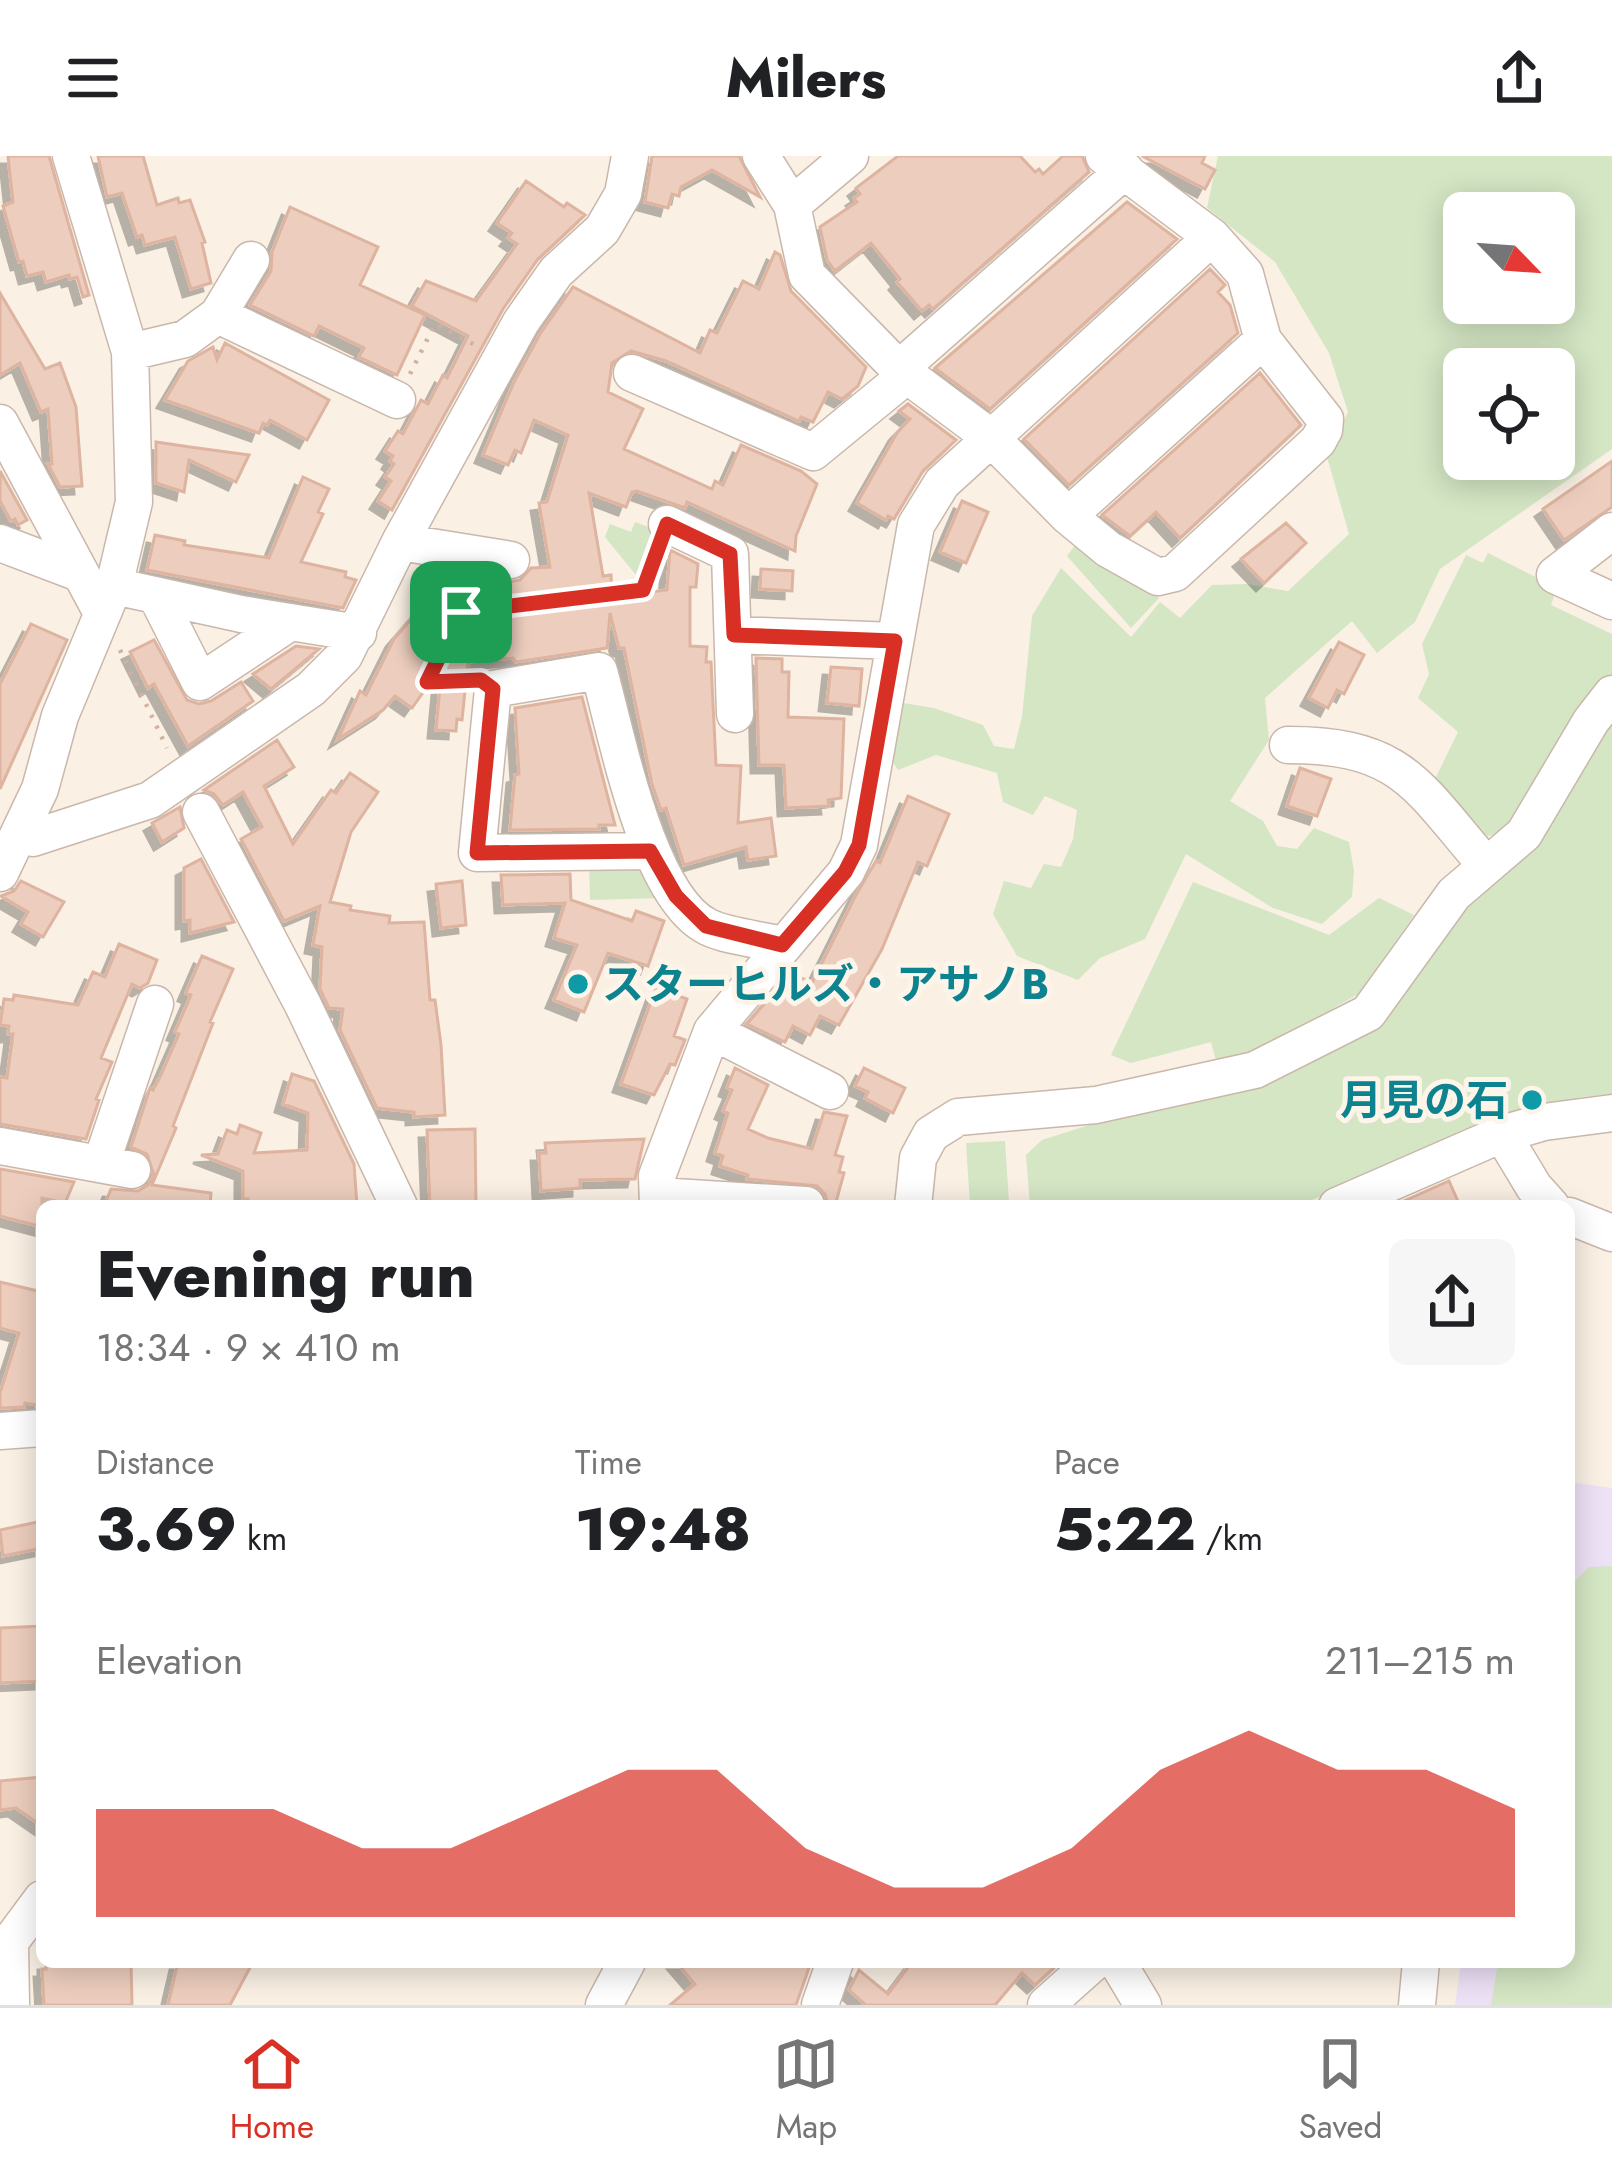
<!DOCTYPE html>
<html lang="en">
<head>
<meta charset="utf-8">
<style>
  body { margin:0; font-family:Jost,"Noto Sans JP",sans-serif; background:#f6f6f6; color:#202124; height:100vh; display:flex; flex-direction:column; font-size:45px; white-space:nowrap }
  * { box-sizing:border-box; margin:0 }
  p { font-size:39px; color:#757577 }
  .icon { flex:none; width:66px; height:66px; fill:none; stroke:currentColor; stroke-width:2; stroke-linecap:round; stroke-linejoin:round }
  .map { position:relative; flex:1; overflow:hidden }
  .drawer { position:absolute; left:36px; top:1044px; width:1539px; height:768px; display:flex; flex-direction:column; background:#fff; border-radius:18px; box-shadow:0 6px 30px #0003 }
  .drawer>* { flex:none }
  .needle { width:78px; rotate:115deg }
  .buttons { position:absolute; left:1443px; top:36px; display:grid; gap:24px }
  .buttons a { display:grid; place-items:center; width:132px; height:132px; border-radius:18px; background:#fff; box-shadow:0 6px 30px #0003; font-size:60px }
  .pin { position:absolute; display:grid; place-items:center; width:102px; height:102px; color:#fff; margin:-51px; border-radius:24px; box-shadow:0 6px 18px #0006 }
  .round { display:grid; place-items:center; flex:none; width:126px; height:126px; border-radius:18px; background:#f6f6f6 }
  .overview { display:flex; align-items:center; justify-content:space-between; height:204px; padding:0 60px }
  h1 { font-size:66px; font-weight:800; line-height:90px }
  .figures { display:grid; grid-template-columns:repeat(3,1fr); gap:18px; height:204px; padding:12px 60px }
  .figures div { display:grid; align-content:center }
  .figures b { font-size:60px; font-weight:800 }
  .figures small { font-size:33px; font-weight:400 }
  .figures p { font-size:33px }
  .chart { height:336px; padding:24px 60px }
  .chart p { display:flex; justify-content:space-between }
  .chart svg { width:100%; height:216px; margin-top:12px; fill:#d93025; opacity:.7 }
  header { display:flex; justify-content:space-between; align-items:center; height:156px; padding:0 60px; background:#fff; font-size:54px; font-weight:800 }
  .menu { display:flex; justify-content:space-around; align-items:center; height:168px; border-top:3px solid #e0e0e0; background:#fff; font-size:33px; color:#757577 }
  .menu a { display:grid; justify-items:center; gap:6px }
  .menu .on { color:#d93025 }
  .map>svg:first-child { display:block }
  .education { fill:#ede1f6 }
  .green { fill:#d4e6c4; fill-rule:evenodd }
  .building { fill:#edcebe; stroke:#deb4a0; stroke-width:3; filter:url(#shadow) }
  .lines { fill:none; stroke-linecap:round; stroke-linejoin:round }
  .minor-casing { stroke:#cab7ab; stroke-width:39 }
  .path { stroke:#d1b1a1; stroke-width:4.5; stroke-dasharray:3 9; stroke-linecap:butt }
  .minor { stroke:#fff; stroke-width:36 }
  .route-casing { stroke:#fff; stroke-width:24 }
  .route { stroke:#d93025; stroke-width:15 }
  .culture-dot { fill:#0f9aa8; stroke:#fdf4ea; stroke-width:4.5 }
  .labels { text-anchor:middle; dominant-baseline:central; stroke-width:10; stroke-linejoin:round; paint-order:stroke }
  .culture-label { font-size:42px; font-weight:bold; fill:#0d838f; stroke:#fdf4ea; text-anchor:start }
</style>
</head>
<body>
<header><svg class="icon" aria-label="menu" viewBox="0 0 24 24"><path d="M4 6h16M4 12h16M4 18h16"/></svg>Milers<svg class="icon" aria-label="share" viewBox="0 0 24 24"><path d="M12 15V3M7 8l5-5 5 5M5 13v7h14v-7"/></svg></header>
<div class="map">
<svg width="1612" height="1849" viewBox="0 0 1612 1849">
  <defs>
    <filter id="shadow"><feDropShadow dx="-8" dy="8" stdDeviation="0" flood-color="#0004"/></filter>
  </defs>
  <rect width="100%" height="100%" fill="#faf0e4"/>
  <!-- education -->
  <path class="education" d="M1569 1326 1612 1332V1849H1455L1461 1806H1569Z"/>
  <!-- green -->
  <path class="green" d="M1218 0H1612V293L1440 413 1415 466 1377 497 1352 465 1265 542 1269 584 1230 645 1263 665 1277 690 1297 693 1314 672 1349 686 1354 715 1352 741 1322 768 1273 752 1186 698 1145 783 1100 802 1078 824 1017 800 993 758 1004 725 1031 732 1044 708 1061 711 1073 683 1077 654 1045 640 1033 659 1003 646 997 617 936 599 898 614 892 605 903 547 934 552 983 569 994 590 1014 593 1022 561 1032 460 1061 412 1131 481 1160 446 1180 462 1212 429 1247 428 1288 435 1349 378 1327 301 1348 256 1329 197 1275 106 1207 52ZM1464 57H1554V147H1464ZM1464 213H1554V303H1464Z
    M635 366 659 375 640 424 605 381 610 368 631 376Z
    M1079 384 1159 442 1131 472 1067 400Z
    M1488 397 1557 432 1551 449 1612 478V522L1504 677 1472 683 1432 629 1458 576 1418 542 1429 518 1422 488 1466 399 1483 407Z
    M1612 556V938L1582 941 1514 957 1298 1050H1030L1026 999 1042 984 1105 964 1198 946 1281 916 1532 689Z
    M627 705 645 714 663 742 590 744 589 706Z
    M1193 726 1329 779 1379 742 1414 759 1358 838 1244 905 1218 912 1211 886 1131 907 1111 899Z
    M1005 985 1009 1046 970 1049 966 987Z
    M1612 1410V1849H1491L1498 1806H1569V1431L1589 1411Z"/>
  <!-- building -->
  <path class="building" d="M8 0H49L89 139 83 141 77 121 70 123 69 119 46 126 43 116 27 120 23 105 19 106 3 50 13 46Z
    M98 0H143L157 49 178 42 179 47 190 44 205 86 202 87 211 127 191 133 175 81 145 89 142 79 137 81 122 37 107 41Z
    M652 0H739L760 41 712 14 681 31 679 40 672 38 668 52 645 46Z
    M898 0H1020L1035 16 1039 13 1043 18 1063 0H1082L1089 16 933 153 929 149 922 155 897 126 900 123 871 87 835 115 827 104 820 71 857 46 854 42 860 38 856 32Z
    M1142 0H1205L1202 7 1215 14 1205 33Z
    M526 25 564 51 567 47 585 59 538 103 503 153 392 354 378 345 391 325 385 321 394 308 390 305 393 300 385 295 398 275 403 278 421 244 428 248 443 219 447 222 468 180 412 150 426 125 476 145 517 88 508 82 512 77 497 67Z
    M1127 46 1177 83 990 253 935 212Z
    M290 51 378 91 360 129 425 159 397 219 359 201 364 192 319 170 314 180 250 149 271 115 272 96Z
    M775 96 780 99 791 135 866 211 858 230 842 243 828 236 813 266 801 261 799 265 666 205 631 195 612 207 608 236 643 253 624 293 712 333 715 325 723 329 741 289 801 315 817 328 796 380 795 395 687 346 685 352 637 335 632 336 626 351 589 337 603 420 611 419 612 441 667 434 670 394 698 408 696 431H690V490L707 491 706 506H711L716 609 741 610 738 667 771 662 776 700 748 704 746 691 684 709 666 652 661 654 652 628 624 492H619L610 457 607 492 516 506 513 502 468 506 462 564 457 563 456 575 436 574 442 510 412 552 395 540 383 554 338 583 360 535 366 539 394 483 451 417 509 426 520 424 531 412 550 411 539 347 547 346 568 279 534 264 521 297 515 294 508 309 483 299 514 226 540 178 573 131 700 197 710 174 717 177 743 125 759 133Z
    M1210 113 1225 129 1218 136 1230 149 1238 177 1069 329 1024 283Z
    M0 137 45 213 60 207 76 251 82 330 60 331 48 308H52L48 253 41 256 20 207 0 219Z
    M225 187 329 244 307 284 270 264 267 269 263 267 259 277 165 244 188 205 213 191 217 204Z
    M1260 217 1301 269 1180 382 1156 356 1130 380 1102 359Z
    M908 248 956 284 923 315 894 363 888 360 886 364 857 347 897 277 910 263 899 255Z
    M156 286 190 291 249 299 236 326 189 304 184 336 156 327Z
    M1612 305V351L1564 384 1543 353Z
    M0 315 27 364 18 369 15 363 11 365 0 345Z
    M303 321 329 333 318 356 323 358 301 406 346 416 345 421 356 424 343 452 147 414 155 379 185 385 184 389 269 402Z
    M962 345 988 356 966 407 940 396Z
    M1286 367 1306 387 1264 427 1241 403Z
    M761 413 793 415 792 435 760 433Z
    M31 468 67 484 0 633V528Z
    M154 484 187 544 199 548 211 545 241 526 253 545 188 590 154 528 148 532 130 496Z
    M1339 486 1364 499 1344 538 1337 534 1328 552 1309 542Z
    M296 490 319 493 271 533 253 518Z
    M756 502 782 503V516H789L788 561 844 563 841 642 828 644 829 650 786 652 784 609H759Z
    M831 511 862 513 859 550 827 547Z
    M582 541 615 669H599V673L510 674 515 619 519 618 515 552Z
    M277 584 294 611 264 630 293 688 331 634 336 637 350 617 378 636 351 676 330 746 351 750 350 754 390 760 389 767 424 766 430 844H435L441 889 445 959 414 961V956L377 952 340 874 343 853 329 852 320 833 322 791 313 789 320 750 284 765 241 683 262 671 243 636 223 649 214 638 204 634Z
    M1300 612 1331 623 1317 660 1287 650Z
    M908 640 949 658 927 710 918 706 882 793 839 869 820 860 810 879 793 870 785 886 747 868 791 817 812 827 856 739 876 705 880 707Z
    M180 651 184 672 162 686 152 667Z
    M201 703 234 766 190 777V764L184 765V712Z
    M570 718 571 744 632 765 636 755 664 765 648 810 608 797 584 856 554 844 577 789 554 782 565 747 503 749 501 719Z
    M21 725 64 746 43 781 21 768 28 756 1 740 14 735Z
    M462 725 466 769 441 772 436 728Z
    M119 788 157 804 148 827 140 832 132 828 101 902 112 906 96 943 99 944 86 983 0 968V921L7 922 13 878H8L9 870 0 869 4 843 13 844 14 839 78 849 93 816 105 821Z
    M202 800 233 813 210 866 213 867 173 970 176 972 152 1029 211 1037 210 1050H104L111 1033 138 1035 148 1029 154 1019 147 998 131 991 150 932 153 934 160 921 179 878 175 876 191 839 186 837Z
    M656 832 687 843 674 880 685 884 675 909 670 908 654 939 621 928Z
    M735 912 768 929 748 973 768 982 812 993 824 956 847 960 835 999 843 1001 839 1016 844 1017 835 1050H828L825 1038 817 1030 747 1023 748 1019 720 1010 723 1000 715 997 728 957 723 955 732 934 727 932Z
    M864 912 905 932 893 957 865 942 868 936 855 930Z
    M292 918 314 925 354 1008 357 1050H248V1043H243V1015L201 999 218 998 227 974 237 978 240 969 261 977 254 997 307 994 308 957 283 948Z
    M475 973 476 1050H430L427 974Z
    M644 983 635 1023 580 1024V1032L541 1035 539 997H546L545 987Z
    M0 1013 74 1026 65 1047 42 1042V1071L0 1060Z
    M1449 1025 1460 1050H1393Z
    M0 1126 42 1136V1250L25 1247 24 1251 0 1252V1237L19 1177 0 1172Z
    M42 1365V1392L3 1400 0 1374Z
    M42 1470V1525L0 1527V1472Z
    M42 1621V1670L16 1652 0 1654V1625Z
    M46 1806H131L132 1849H44L42 1813H46Z
    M178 1806H253L230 1849H168Z
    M676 1806H811L796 1849H670L695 1828Z
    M912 1806H1060L1035 1829 1022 1817 995 1849H866L849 1834 859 1814 888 1838Z"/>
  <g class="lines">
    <defs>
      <path id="minor" d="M761 0 792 49 807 119 899 213 990 281 1068 360 1108 393 1158 421 1175 417 1318 285 1324 274 1325 263 1263 184 1245 118 1212 81 1104 0
        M792 49 850 0
        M218 159 251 104
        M130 196 185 183 218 159 397 244
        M899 213 1125 14
        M632 217 813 296 907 219
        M0 267 102 457
        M1068 360 1263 184
        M667 368 730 398 735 558
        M1612 375 1555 419 1612 445
        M400 386 511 404
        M0 387 79 417
        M114 430 241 458 358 477
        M157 441 200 526 289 467
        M734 479 895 485
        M1288 589C1403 589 1417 630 1486 709
        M201 656 303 849 399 1050
        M21 676 33 682 150 644 311 533 344 500 400 386 521 166 556 116 602 74 623 38 630 0
        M650 695 477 697 493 533 599 515C617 579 647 741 708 771 729 781 759 783 782 789
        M0 717 40 633 60 560 114 430 134 346 130 196 71 0
        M712 875 830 935
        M1502 978 1534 1031 1551 1050
        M0 990 132 1014
        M101 1008 155 848
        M658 1040 806 1049
        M658 1050 657 1020 712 875 846 716 859 689 916 369 942 327 1212 81
        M913 1050 918 1002 931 978 958 961 1096 949 1255 914 1368 857 1454 738 1524 678 1591 565 1612 538
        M1337 1050 1502 978 1544 966 1612 957
        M1569 1060 1612 1077
        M0 1275 42 1272
        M1117 1806 1143 1849
        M11 1849 10 1786 42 1743
        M604 1849 627 1806
        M820 1849 835 1806
        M1046 1849 1094 1806
        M1417 1849 1421 1806"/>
    </defs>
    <!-- minor casing -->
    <use href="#minor" class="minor-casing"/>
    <!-- path -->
    <path class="path" d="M410 218 435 168 477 190
      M473 430 461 456 643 434 657 396
      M461 456 427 526 463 524
      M120 494 167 592"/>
    <!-- minor -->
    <use href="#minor" class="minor"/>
  </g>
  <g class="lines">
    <defs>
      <path id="route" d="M667 368 730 398 734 479 895 485 859 689 845 716 782 789 706 770 676 740 650 695 477 697 493 533 481 524 427 526 461 456 643 434Z"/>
    </defs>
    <!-- route casing -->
    <use href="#route" class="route-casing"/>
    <!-- route -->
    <use href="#route" class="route"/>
  </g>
  <!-- markers -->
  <g class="culture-dot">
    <circle cx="578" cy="828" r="12"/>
    <circle cx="1532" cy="944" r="12"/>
  </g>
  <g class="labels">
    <!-- culture labels -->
    <g class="culture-label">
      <text x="602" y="828">スターヒルズ・アサノB</text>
      <text x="1508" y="944" text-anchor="end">月見の石</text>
    </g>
  </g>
</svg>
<div class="buttons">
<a><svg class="needle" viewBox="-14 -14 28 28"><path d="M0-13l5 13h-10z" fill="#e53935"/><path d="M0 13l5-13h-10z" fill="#757577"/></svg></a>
<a><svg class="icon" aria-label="locate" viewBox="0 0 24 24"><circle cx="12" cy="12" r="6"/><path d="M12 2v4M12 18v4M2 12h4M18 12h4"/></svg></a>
</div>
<div class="pin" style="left:461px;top:456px;background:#1e9e55"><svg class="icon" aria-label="arrive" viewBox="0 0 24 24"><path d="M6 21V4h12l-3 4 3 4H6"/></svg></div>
<section class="drawer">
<div class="overview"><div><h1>Evening run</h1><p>18:34 · 9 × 410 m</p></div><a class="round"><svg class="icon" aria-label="share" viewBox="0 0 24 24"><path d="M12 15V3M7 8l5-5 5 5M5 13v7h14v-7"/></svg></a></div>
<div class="figures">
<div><p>Distance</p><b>3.69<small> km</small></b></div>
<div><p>Time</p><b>19:48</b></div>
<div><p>Pace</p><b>5:22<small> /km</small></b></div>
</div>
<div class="chart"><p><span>Elevation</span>211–215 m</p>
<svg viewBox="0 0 160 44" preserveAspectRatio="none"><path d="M0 44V22L10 22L20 22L30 30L40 30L50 22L60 14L70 14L80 30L90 38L100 38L110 30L120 14L130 6L140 14L150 14L160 22V44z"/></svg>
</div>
</section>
</div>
<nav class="menu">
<a class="on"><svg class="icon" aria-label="home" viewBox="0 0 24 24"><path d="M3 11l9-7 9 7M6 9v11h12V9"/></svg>Home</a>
<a><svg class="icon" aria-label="map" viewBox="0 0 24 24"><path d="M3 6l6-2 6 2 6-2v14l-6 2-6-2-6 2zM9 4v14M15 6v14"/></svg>Map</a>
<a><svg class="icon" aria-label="saved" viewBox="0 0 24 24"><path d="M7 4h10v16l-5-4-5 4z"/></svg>Saved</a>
</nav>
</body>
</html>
